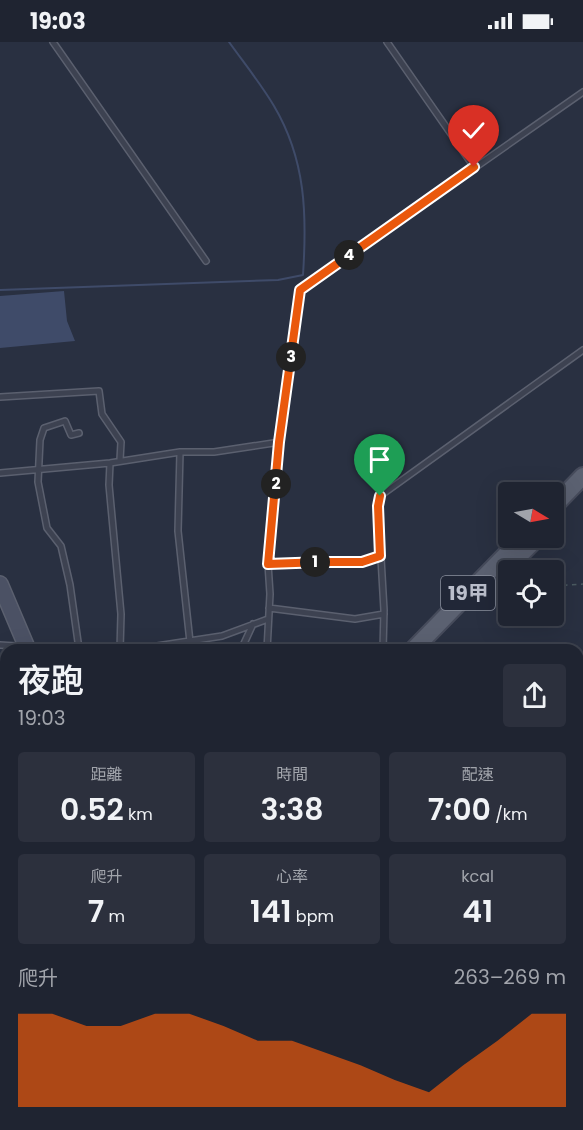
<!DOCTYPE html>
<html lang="zh-TW">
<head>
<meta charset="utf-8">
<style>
  body { margin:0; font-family:Poppins,"Noto Sans TC",sans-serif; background:#2c303d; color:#f1f3f6; height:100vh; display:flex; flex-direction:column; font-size:22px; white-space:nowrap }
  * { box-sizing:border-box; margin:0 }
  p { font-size:20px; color:#a1a4ab }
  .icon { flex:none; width:33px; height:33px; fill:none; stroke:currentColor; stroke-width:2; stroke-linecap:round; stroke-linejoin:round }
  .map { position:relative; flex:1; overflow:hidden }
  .sheet { position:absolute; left:0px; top:602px; width:584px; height:488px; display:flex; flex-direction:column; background:#1f2431; border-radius:18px 18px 0 0; box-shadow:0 6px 24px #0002,0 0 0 2px #3c414d }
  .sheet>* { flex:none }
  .needle { width:39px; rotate:100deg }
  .tools { position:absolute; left:498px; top:440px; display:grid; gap:12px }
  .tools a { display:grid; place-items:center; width:66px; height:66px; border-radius:6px; background:#1f2431; box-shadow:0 6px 24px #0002,0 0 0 2px #3c414d; font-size:30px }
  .pin { position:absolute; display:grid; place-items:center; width:51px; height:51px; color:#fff; margin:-62px -26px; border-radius:50% 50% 50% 0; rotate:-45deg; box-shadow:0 0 6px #0007 }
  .pin .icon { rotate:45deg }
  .km { position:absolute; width:30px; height:30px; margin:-15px; border-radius:50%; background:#222; color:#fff; font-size:16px; line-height:30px; text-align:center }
  .round { display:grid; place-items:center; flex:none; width:63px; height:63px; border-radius:6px; background:#2c303d }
  .summary { display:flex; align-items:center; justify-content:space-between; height:102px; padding:0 18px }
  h1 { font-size:33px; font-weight:600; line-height:45px }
  .stats { display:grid; grid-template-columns:repeat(3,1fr); gap:9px; height:102px; padding:6px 18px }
  .stats div { display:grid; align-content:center; border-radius:6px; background:#2c303d; text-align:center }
  .stats b { font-size:30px; font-weight:600 }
  .stats small { font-size:16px; font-weight:400 }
  .stats p { font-size:16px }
  .chart { height:168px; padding:12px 18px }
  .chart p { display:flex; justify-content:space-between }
  .chart svg { width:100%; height:108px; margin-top:6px; fill:#ea580c; opacity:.7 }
  .status { display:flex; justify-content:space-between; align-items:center; height:42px; padding:0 30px; background:#1f2431; direction:ltr }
  .status svg { height:16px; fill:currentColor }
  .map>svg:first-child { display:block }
  .water { fill:#3f4b69 }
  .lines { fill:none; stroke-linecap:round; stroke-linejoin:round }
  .stream { stroke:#3f4b69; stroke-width:2 }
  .lane-casing { stroke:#5b606f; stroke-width:8 }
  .secondary-casing { stroke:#5b606f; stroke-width:18 }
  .primary-casing { stroke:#464b5b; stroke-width:20 }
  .path { stroke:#4b5b61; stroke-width:1.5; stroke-dasharray:4.5 4.5; stroke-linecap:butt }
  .lane { stroke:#3d4251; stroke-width:5 }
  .secondary { stroke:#4b5164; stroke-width:15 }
  .primary { stroke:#5b6171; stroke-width:16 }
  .route-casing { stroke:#fff; stroke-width:12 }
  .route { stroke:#ea580c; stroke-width:8 }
  .labels { text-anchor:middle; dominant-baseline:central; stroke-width:5; stroke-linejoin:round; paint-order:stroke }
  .shield { fill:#212737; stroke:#8c919f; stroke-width:1.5 }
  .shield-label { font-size:20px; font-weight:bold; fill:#babecb }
</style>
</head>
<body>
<div class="status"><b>19:03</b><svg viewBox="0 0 49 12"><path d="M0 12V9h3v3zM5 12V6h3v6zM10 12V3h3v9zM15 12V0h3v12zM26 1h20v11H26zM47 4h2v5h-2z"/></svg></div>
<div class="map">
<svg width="583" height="1088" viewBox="0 0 583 1088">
  <rect width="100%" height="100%" fill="#293041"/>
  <!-- water -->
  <path class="water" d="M64 249 67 279 75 299 0 306V254Z"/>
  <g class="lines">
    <!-- stream -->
    <path class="stream" d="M0 248 278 238 303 233C307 173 306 118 274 64 261 42 244 21 229 0
      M578 976 583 977
      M517 1088 520 1083"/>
    <defs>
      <path id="lane" d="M53 0 206 219
        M387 0 474 125
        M0 355 99 349 102 372 121 400 120 418
        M79 391 71 393 65 379 44 386 40 398 38 440 47 486 61 504 70 543 79 607
        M180 410 178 489 190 600
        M110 421 109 443 121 572 120 608
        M0 431 110 421 180 410H214L280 400
        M268 522 323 520 362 521 380 514
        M269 566 355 577 384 572
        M0 603 79 608
        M131 608 222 594 268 577
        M241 608 253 582
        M267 608 270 552 268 522 280 400 300 248 583 50
        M383 608 384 568 378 464 380 454 583 308
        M578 636H583
        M0 668H6
        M578 707 583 697
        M0 955H6
        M0 1078 6 1079
        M26 1088V1083
        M143 1088 144 1083
        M204 1088V1083"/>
      <path id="secondary" d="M0 542 28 608
        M75 1088V1083"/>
      <path id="primary" d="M554 464 583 434
        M519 514 538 495
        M413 608 523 495
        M0 787H6"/>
    </defs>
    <!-- lane casing -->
    <use href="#lane" class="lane-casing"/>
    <!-- secondary casing -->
    <use href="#secondary" class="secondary-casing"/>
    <!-- primary casing -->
    <use href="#primary" class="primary-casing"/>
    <!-- path -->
    <path class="path" d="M534 517 535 528
      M554 544 583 542"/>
    <!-- lane -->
    <use href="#lane" class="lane"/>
    <!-- secondary -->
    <use href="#secondary" class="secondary"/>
    <!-- primary -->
    <use href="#primary" class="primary"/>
  </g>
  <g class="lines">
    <defs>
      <path id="route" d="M380 454 378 464 380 514 362 520H323L268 522 279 400 300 248 474 125"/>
    </defs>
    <!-- route casing -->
    <use href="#route" class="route-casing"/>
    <!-- route -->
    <use href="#route" class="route"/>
  </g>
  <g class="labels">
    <!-- shield labels -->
    <rect class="shield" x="441" y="534" width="54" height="34" rx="4.5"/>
    <g class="shield-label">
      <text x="468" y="551">19甲</text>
    </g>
  </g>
</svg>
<div class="tools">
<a><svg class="needle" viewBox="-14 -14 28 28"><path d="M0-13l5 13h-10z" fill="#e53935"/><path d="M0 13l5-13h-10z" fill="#a1a4ab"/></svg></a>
<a><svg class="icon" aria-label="locate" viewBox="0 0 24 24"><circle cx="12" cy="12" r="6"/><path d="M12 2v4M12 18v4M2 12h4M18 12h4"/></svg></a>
</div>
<div class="pin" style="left:380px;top:454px;background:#1e9e55"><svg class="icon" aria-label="arrive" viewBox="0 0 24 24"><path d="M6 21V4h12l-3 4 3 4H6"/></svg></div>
<div class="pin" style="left:474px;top:125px;background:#d93025"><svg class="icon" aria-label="check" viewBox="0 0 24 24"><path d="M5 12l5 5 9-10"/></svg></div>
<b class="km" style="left:315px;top:520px">1</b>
<b class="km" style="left:276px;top:442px">2</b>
<b class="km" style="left:291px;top:315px">3</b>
<b class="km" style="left:349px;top:213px">4</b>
<section class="sheet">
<div class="summary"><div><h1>夜跑</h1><p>19:03</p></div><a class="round"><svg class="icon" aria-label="share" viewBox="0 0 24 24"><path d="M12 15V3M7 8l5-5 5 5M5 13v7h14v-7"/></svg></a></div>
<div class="stats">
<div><p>距離</p><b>0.52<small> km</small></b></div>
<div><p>時間</p><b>3:38</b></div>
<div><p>配速</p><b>7:00<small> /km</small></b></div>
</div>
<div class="stats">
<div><p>爬升</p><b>7<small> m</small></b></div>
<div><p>心率</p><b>141<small> bpm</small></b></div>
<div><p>kcal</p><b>41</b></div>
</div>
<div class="chart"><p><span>爬升</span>263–269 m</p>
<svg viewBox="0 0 160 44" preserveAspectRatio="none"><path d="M0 44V6L10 6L20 11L30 11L40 6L50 6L60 11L70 17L80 17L90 22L100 27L110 33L120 38L130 27L140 17L150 6L160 6V44z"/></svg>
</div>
</section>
</div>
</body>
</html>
